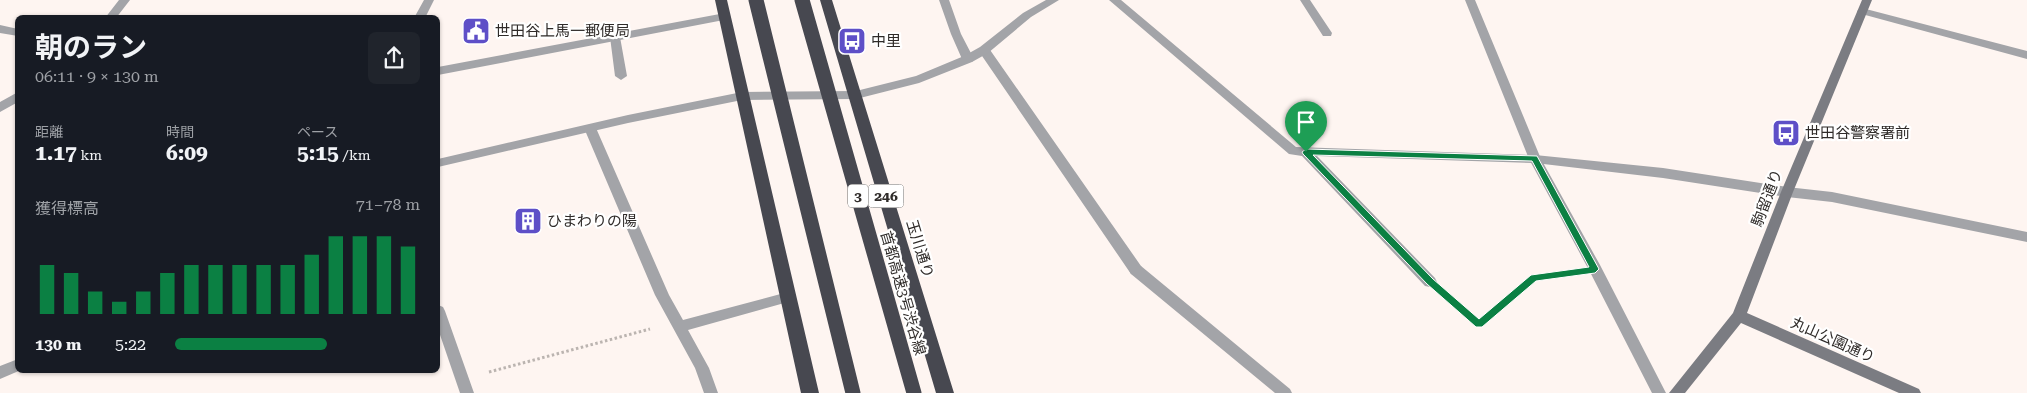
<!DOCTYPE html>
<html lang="ja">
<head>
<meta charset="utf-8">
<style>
  body { margin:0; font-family:"Roboto Serif","Noto Sans JP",serif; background:#20242c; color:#f1f3f6; height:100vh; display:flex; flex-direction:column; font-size:19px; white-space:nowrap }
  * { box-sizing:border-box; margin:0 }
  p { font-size:16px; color:#9ea1a6 }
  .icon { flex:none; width:28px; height:28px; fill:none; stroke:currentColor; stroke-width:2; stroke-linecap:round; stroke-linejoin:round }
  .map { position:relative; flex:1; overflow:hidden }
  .drawer { position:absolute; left:15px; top:15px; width:425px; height:358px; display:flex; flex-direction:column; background:#171b24; border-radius:8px; box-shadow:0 1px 4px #0004 }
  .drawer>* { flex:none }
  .pin { position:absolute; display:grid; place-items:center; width:42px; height:42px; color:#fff; margin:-51px -21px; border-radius:50% 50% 50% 0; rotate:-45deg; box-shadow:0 0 5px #0007 }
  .pin .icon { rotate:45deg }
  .round { display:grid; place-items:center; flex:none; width:52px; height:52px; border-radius:8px; background:#20242c }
  .headline { display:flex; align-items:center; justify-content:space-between; height:85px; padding:0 20px }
  h1 { font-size:28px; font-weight:700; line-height:38px }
  .figures { display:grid; grid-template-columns:repeat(3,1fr); gap:8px; height:85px; padding:5px 20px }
  .figures div { display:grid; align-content:center }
  .figures b { font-size:21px; font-weight:700 }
  .figures small { font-size:14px; font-weight:400 }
  .figures p { font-size:14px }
  .chart { height:140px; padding:10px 20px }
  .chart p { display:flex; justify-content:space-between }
  .chart svg { width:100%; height:90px; margin-top:5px; stroke:#0b8043; stroke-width:6 }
  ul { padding:0 20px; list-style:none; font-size:16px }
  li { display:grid; grid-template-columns:80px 60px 1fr; align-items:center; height:38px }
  li i { height:12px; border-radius:6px; background:#0b8043 }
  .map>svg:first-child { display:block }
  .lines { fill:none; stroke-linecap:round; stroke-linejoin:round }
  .path { stroke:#bbb4b0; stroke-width:3; stroke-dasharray:2.5 2.5; stroke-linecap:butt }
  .lane { fill:#a3a4a8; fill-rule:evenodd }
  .street { fill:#a3a4a8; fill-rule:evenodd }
  .secondary { fill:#7b7c82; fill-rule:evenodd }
  .highway { fill:#474850; fill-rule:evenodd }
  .highway-bridge { stroke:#474850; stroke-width:15 }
  .route { fill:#0b8043; stroke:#fff; fill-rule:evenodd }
  .labels { text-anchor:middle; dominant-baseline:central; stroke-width:4.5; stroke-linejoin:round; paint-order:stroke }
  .shield { fill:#fff; stroke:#6d6b69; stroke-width:1 }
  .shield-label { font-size:14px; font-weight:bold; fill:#2f2b29 }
  .poi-label { font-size:15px; fill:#2f2b29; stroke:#fff; text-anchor:start }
  .street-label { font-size:15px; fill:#2f2b29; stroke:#fff }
</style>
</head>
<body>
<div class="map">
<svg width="2027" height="393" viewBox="0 0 2027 393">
  <rect width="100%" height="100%" fill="#fef5f1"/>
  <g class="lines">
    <!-- path -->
    <path class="path" d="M1448 298 1479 324 1534 277 1567 273
      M489 372 650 329"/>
    <!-- lane -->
    <path class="lane" d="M119 0H130L116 18H105Z
      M939 0H949L961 34 974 59 972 62H964L962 59 951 34Z
      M1109 0H1121L1296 147 1535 155 1663 168 1787 187 1791 189 1793 192 1791 195 1787 197 1663 178 1535 163 1317 156 1435 278 1437 282 1435 286 1430 287 1425 286 1302 156 1289 154Z
      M1300 0H1310L1332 33 1331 36H1323Z
      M615 33 620 37 627 76 621 80 615 76 610 37Z
      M984 46 988 47 1141 266 1143 270 1141 274 1136 275 1131 274 980 53 978 50Z
      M18 92V102L0 112V102Z
      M590 124 596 128 669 295 683 320 788 292 793 293 795 297 793 301 788 302 688 330 709 368 718 393H704L695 368 655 295 584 128Z"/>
    <!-- street -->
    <path class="street" d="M424 0H434L425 18H414Z
      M1046 0H1059L1031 17 988 53 972 62 919 83 856 99 742 100 628 123 438 167V159L628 115 742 92 856 91 916 76 964 56 980 47 1023 13Z
      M1465 0H1475L1541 159 1600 265 1666 393H1652L1590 272 1529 159Z
      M1862 8 2027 51V59L1858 13 1857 11Z
      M725 13 730 17 729 19 438 75V67Z
      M0 25 18 29V36L0 33Z
      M1787 187 1832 192 2027 232V242L1832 202 1787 197 1783 195 1781 192 1783 189Z
      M1136 265 1141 266 1290 389 1292 393H1275L1131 274 1129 270 1131 266Z
      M438 305 443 307 445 311 474 393H460L438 329Z
      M18 359V370H21L0 379V366Z"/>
    <!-- secondary -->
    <path class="secondary" d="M1862 0H1872L1793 192 1747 313 1919 389 1921 393H1899L1741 323 1685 393H1669L1733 313 1781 192Z"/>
    <!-- highway -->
    <path class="highway" d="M715 0H727L819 393H801Z
      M820 0H832L954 393H936Z"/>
    <!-- highway-bridge -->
    <path class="highway-bridge" d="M756 0 853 393
      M802 0 914 393"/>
  </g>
  <!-- route -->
  <path class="route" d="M1306 149 1537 156 1599 269 1595 273 1536 281 1482 327H1476L1427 284 1303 154 1302 152ZM1313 155 1532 161 1589 267 1531 275 1479 319 1433 279Z"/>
  <!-- icons -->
  <defs>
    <symbol id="civic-square" viewBox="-11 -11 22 22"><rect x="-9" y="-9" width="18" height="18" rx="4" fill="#5e4fc7" stroke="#fff"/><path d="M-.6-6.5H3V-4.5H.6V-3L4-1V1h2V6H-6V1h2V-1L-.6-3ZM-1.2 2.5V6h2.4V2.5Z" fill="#fff"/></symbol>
    <symbol id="bus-square" viewBox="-11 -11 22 22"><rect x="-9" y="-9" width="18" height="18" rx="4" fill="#5e4fc7" stroke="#fff"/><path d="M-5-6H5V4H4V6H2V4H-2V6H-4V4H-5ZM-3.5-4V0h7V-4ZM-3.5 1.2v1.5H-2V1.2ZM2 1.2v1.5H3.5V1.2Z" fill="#fff"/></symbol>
    <symbol id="building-square" viewBox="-11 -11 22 22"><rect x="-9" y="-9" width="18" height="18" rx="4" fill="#5e4fc7" stroke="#fff"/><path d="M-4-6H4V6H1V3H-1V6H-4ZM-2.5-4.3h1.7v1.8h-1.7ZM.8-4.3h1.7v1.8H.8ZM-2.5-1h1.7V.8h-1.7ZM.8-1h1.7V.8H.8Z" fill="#fff"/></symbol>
  </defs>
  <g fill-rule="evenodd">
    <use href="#civic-square" x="460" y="15" width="32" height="32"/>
    <use href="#bus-square" x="836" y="25" width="32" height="32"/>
    <use href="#bus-square" x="1770" y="117" width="32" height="32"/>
    <use href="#building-square" x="512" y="205" width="32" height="32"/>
  </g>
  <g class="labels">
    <!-- shield labels -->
    <g class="shield">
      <rect x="848" y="184.5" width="20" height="23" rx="4"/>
      <rect x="868.5" y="184.5" width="35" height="23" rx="4"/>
    </g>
    <g class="shield-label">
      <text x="858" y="196">3</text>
      <text x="886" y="196">246</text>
    </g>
    <!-- poi labels -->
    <g class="poi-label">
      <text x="495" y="31">世田谷上馬一郵便局</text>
      <text x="871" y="41">中里</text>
      <text x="1805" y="133">世田谷警察署前</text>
      <text x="547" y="221">ひまわりの陽</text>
    </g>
    <!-- street labels -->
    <g class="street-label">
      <text transform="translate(1767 198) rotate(-69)">駒留通り</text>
      <text transform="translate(920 249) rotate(73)">玉川通り</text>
      <text transform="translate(903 293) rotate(74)">首都高速3号渋谷線</text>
      <text transform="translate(1833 340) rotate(24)">丸山公園通り</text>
    </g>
  </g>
</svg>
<div class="pin" style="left:1306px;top:152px;background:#1e9e55"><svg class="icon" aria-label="arrive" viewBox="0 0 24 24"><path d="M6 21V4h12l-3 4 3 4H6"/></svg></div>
<section class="drawer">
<div class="headline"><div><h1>朝のラン</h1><p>06:11 · 9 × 130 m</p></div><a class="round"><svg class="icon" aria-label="share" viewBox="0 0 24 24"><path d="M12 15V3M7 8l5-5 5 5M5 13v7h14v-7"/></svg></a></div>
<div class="figures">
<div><p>距離</p><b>1.17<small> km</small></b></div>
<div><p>時間</p><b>6:09</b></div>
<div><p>ペース</p><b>5:15<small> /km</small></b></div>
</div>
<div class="chart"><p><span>獲得標高</span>71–78 m</p>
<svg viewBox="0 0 160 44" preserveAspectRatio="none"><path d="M5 44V20M15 44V24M25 44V33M35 44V38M45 44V33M55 44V24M65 44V20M75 44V20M85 44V20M95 44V20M105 44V20M115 44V15M125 44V6M135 44V6M145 44V6M155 44V11"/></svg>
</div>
<ul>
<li><b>130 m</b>5:22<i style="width:62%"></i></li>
</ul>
</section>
</div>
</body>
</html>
